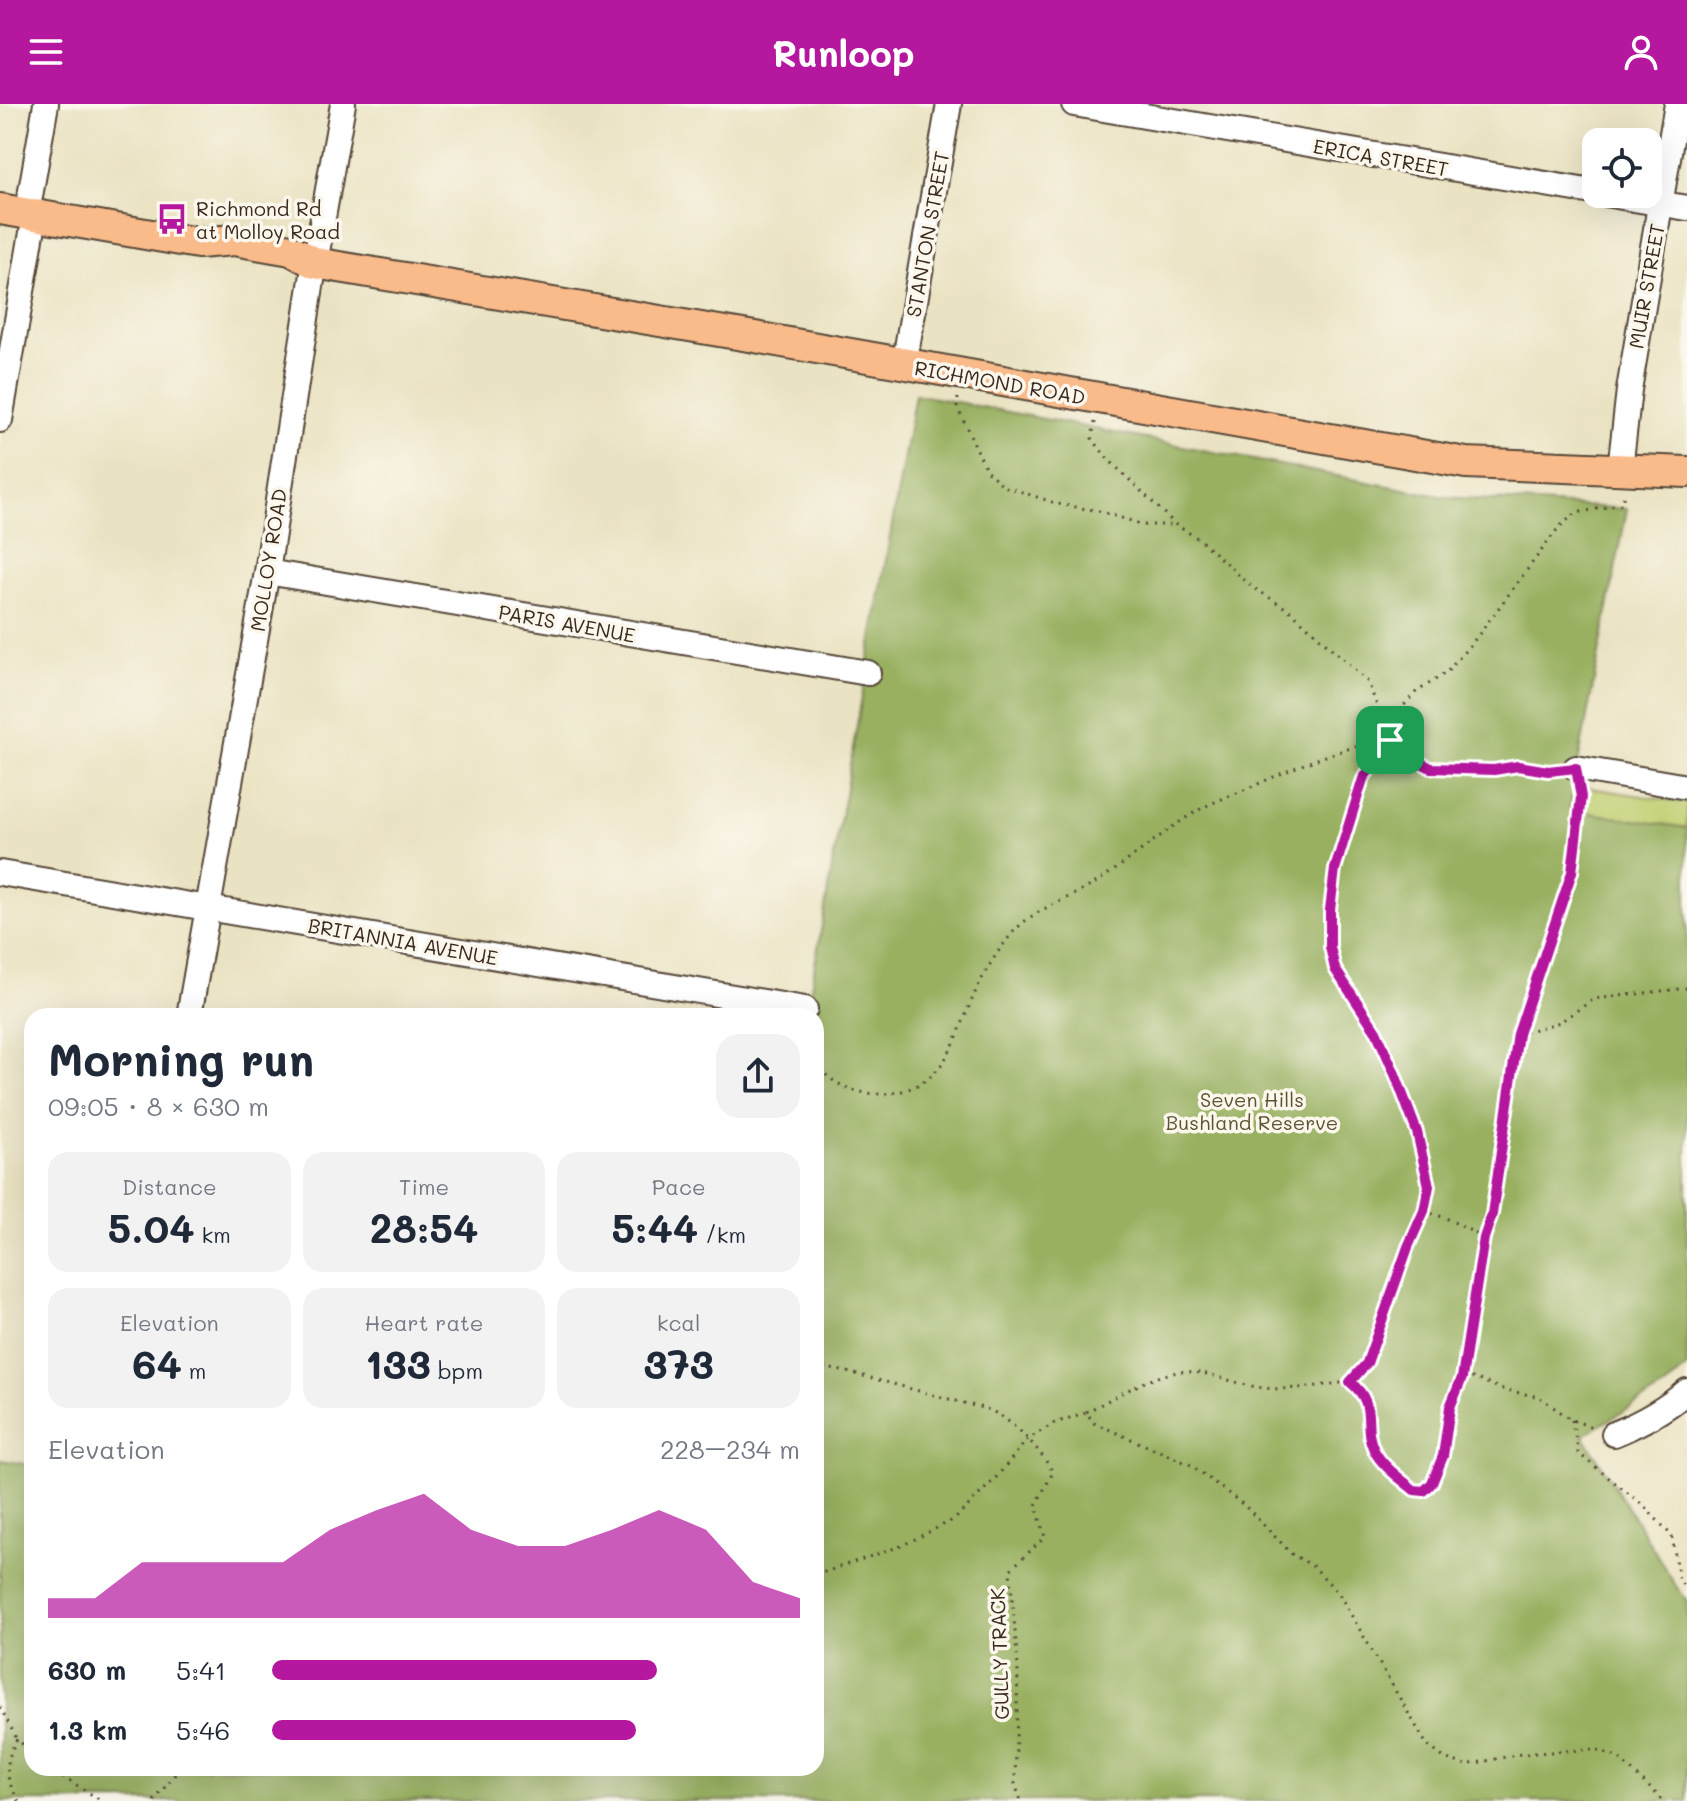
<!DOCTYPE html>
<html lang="en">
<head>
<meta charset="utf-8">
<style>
  body { margin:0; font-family:Mali,sans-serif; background:#f2f2f3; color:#1f2937; height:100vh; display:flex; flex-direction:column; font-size:30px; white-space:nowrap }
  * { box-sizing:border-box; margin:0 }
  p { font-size:26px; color:#747a83 }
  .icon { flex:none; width:44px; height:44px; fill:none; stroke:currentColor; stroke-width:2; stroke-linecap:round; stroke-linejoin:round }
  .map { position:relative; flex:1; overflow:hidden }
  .side { position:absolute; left:24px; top:904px; width:800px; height:768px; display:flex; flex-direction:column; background:#fff; border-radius:24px; box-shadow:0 8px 32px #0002 }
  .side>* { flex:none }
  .fabs { position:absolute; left:1582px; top:24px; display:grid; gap:16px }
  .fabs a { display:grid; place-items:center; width:80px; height:80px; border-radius:16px; background:#fff; box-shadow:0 8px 32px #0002; font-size:40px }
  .pin { position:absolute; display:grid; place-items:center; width:68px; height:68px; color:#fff; margin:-34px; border-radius:16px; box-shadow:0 4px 12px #0006 }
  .round { display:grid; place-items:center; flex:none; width:84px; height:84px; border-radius:24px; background:#f2f2f3 }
  .headline { display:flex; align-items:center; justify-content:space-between; height:136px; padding:0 24px }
  h1 { font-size:44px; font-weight:700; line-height:60px }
  .stats { display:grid; grid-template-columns:repeat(3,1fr); gap:12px; height:136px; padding:8px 24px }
  .stats div { display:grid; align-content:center; border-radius:20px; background:#f2f2f3; text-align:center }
  .stats b { font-size:40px; font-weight:700 }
  .stats small { font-size:22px; font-weight:400 }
  .stats p { font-size:22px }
  .chart { height:224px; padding:16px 24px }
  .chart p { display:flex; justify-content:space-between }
  .chart svg { width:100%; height:144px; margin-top:8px; fill:#b5179e; opacity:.7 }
  ul { padding:0 24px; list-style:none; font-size:26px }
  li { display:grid; grid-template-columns:128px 96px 1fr; align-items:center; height:60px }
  li i { height:20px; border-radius:10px; background:#b5179e }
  header { display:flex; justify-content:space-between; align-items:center; height:104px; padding:0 24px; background:#b5179e; color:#fff; font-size:36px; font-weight:700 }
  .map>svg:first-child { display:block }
  .green { fill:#c0cd6e; stroke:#7e7c46; stroke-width:2 }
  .forest { fill:#98b061; stroke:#6a6d40; stroke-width:2 }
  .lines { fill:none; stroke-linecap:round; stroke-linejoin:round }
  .minor-casing { stroke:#554637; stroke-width:28 }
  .major-casing { stroke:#554637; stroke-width:34 }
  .path { stroke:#554637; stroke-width:3; stroke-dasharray:2 6; stroke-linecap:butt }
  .minor { stroke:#fff; stroke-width:24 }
  .major { stroke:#fabb8b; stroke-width:30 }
  .route-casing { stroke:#fff; stroke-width:16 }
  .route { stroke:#b5179e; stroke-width:10 }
  .labels { text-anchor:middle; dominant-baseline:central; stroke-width:7; stroke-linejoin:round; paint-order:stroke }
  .street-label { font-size:20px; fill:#3b2a1e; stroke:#fbf7ec }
  .poi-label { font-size:20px; fill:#3b2a1e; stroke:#fbf7ec; text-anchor:start }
  .park-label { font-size:20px; fill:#5c5332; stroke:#fbf7ec }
</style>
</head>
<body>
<header><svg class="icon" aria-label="menu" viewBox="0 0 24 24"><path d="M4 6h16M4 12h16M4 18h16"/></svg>Runloop<svg class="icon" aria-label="person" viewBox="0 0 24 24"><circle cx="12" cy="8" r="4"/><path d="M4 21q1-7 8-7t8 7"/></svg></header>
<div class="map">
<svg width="1687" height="1697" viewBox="0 0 1687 1697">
  <rect width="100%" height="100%" fill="#fbf7ec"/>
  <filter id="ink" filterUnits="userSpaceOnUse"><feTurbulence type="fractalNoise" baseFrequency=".0125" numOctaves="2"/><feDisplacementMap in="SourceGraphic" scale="16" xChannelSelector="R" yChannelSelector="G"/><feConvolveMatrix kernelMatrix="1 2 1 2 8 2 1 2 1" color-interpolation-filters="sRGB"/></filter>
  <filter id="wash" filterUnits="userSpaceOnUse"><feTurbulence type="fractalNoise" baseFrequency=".006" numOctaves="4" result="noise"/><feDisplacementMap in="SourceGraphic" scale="32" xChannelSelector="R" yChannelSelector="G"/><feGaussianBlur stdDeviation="1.8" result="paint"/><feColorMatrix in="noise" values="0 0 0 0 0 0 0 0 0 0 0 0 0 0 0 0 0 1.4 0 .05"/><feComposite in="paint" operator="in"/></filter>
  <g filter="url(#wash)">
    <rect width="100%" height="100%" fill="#eae3c3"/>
    <!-- green -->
    <path class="green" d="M1572 681 1687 699V724L1569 706Z"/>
    <!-- forest -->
    <path class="forest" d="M915 290 1445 393 1627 405 1569 706 1687 724V1263L1664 1284 1583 1331 1681 1490 1687 1496V1697H0V1356L32 1361V1664H816V912H806Z"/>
  </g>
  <g filter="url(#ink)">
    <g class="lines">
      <defs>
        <path id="minor" d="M1074 0 1687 104
          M27 110 46 0
          M904 261 949 0
          M0 316 35 111
          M1620 365 1629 286 1677 0
          M267 468 868 569
          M1576 664 1687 683
          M0 769 805 905
          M189 912 267 468 311 182 343 0
          M1614 1330C1641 1319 1665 1306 1687 1287"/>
        <path id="major" d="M0 105 198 139 234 136 291 146 315 159 755 233 1466 359 1687 368"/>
      </defs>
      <!-- minor casing -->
      <use href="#minor" class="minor-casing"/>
      <!-- major casing -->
      <use href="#major" class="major-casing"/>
      <!-- path -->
      <path class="path" d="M958 294 957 303 987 367 1004 382 1058 400 1099 407 1144 421H1176
        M1095 318 1092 334 1107 354 1176 421 1199 435 1251 482 1292 508 1368 578 1390 636 1406 651 1431 664 1494 666 1518 662 1555 667
        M1518 930 1560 918 1594 895 1687 884
        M816 958C836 993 893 999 924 977 953 958 961 918 975 889 984 869 996 849 1010 832 1030 806 1065 797 1092 781 1128 759 1160 729 1197 707 1216 696 1238 689 1258 680 1302 660 1342 643 1390 636
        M1424 1107 1446 1114 1484 1134
        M816 1262 852 1269 990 1306C1017 1320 1037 1342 1053 1368L1036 1401 1045 1433 1010 1466 1018 1563 1015 1680 1021 1697
        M1462 1274 1484 1134 1492 1110 1518 930 1572 768 1580 687
        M1350 1278C1379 1300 1361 1320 1374 1346 1382 1362 1401 1375 1414 1386L1424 1387C1453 1357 1443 1310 1462 1274H1474L1502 1285 1539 1293 1572 1316 1595 1324
        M1086 1308C1112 1295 1149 1272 1178 1268 1205 1265 1231 1279 1257 1283 1286 1288 1321 1281 1350 1278L1367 1259 1408 1143 1424 1107 1429 1082 1417 1028 1395 970 1376 927 1335 865 1330 843V806L1335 765 1363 675 1390 636 1399 607 1415 589 1447 568 1477 533 1559 423 1576 409 1622 400 1624 389
        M1572 1316 1578 1349 1644 1402 1672 1432 1679 1476 1687 1486
        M816 1471 901 1442 955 1415 994 1376 1028 1335 1053 1320 1086 1308 1094 1319 1191 1361 1245 1402 1292 1450 1314 1463 1339 1490 1427 1641 1444 1654 1466 1661 1521 1650 1595 1645 1617 1653 1664 1697
        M0 1603 17 1635
        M49 1664 102 1697
        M19 1697C4 1673 4 1660 17 1635L32 1649
        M154 1697 180 1664"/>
      <!-- minor -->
      <use href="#minor" class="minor"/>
      <!-- major -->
      <use href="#major" class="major"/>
    </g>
  </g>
  <g class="lines" filter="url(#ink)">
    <defs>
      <path id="route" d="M1390 636 1406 651 1431 664 1494 666 1518 662 1548 667 1576 664 1581 693 1572 768 1518 930 1492 1110 1484 1134 1462 1274 1450 1303 1443 1352 1432 1379 1424 1387 1414 1386C1401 1375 1382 1362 1374 1346 1361 1320 1379 1301 1350 1278L1367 1259 1408 1143 1424 1107 1429 1082 1417 1028 1395 970 1376 927 1335 865 1330 843V806L1335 765 1363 675Z"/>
    </defs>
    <!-- route casing -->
    <use href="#route" class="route-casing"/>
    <!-- route -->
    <use href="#route" class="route"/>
  </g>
  <!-- icons -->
  <defs>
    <symbol id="bus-bare" viewBox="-9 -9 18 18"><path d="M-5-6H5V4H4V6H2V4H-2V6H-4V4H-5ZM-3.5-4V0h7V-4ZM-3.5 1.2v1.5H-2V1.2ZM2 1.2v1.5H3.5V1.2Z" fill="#b5179e" stroke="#fbf7ec" stroke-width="2.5" paint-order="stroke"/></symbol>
  </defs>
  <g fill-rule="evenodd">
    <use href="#bus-bare" x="150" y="93" width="44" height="44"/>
  </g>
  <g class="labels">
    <!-- street labels -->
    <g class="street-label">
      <text transform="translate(1381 53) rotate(10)">ERICA STREET</text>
      <text transform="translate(927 130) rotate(-80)">STANTON STREET</text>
      <text transform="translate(1646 182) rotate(-80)">MUIR STREET</text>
      <text transform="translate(1000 278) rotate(10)">RICHMOND ROAD</text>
      <text transform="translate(268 456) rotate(-81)">MOLLOY ROAD</text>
      <text transform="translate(567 519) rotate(10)">PARIS AVENUE</text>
      <text transform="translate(403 837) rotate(10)">BRITANNIA AVENUE</text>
      <text transform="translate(999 1550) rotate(-92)">GULLY TRACK</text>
    </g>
    <!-- poi labels -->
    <g class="poi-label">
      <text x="196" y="104">Richmond Rd<tspan x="196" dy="23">at Molloy Road</tspan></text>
    </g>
    <!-- park labels -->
    <g class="park-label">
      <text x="1252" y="995">Seven Hills<tspan x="1252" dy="23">Bushland Reserve</tspan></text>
    </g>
  </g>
</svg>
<div class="fabs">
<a><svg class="icon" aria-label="locate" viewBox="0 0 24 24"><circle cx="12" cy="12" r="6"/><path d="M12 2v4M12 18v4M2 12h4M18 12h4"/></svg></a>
</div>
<div class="pin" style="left:1390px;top:636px;background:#1e9e55"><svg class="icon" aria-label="arrive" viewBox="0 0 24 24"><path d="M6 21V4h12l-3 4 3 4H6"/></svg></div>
<section class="side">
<div class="headline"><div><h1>Morning run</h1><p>09:05 · 8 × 630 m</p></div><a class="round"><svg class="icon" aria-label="share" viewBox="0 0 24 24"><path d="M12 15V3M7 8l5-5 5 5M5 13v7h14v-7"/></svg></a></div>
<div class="stats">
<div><p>Distance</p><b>5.04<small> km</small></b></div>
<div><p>Time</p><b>28:54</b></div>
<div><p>Pace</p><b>5:44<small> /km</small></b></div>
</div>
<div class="stats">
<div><p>Elevation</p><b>64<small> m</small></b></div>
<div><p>Heart rate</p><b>133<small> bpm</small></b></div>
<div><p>kcal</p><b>373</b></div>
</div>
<div class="chart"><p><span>Elevation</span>228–234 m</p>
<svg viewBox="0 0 160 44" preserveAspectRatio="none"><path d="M0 44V38L10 38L20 27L30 27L40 27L50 27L60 17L70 11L80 6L90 17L100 22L110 22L120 17L130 11L140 17L150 33L160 38V44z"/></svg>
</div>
<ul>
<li><b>630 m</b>5:41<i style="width:73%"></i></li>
<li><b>1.3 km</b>5:46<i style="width:69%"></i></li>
</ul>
</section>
</div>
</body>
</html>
